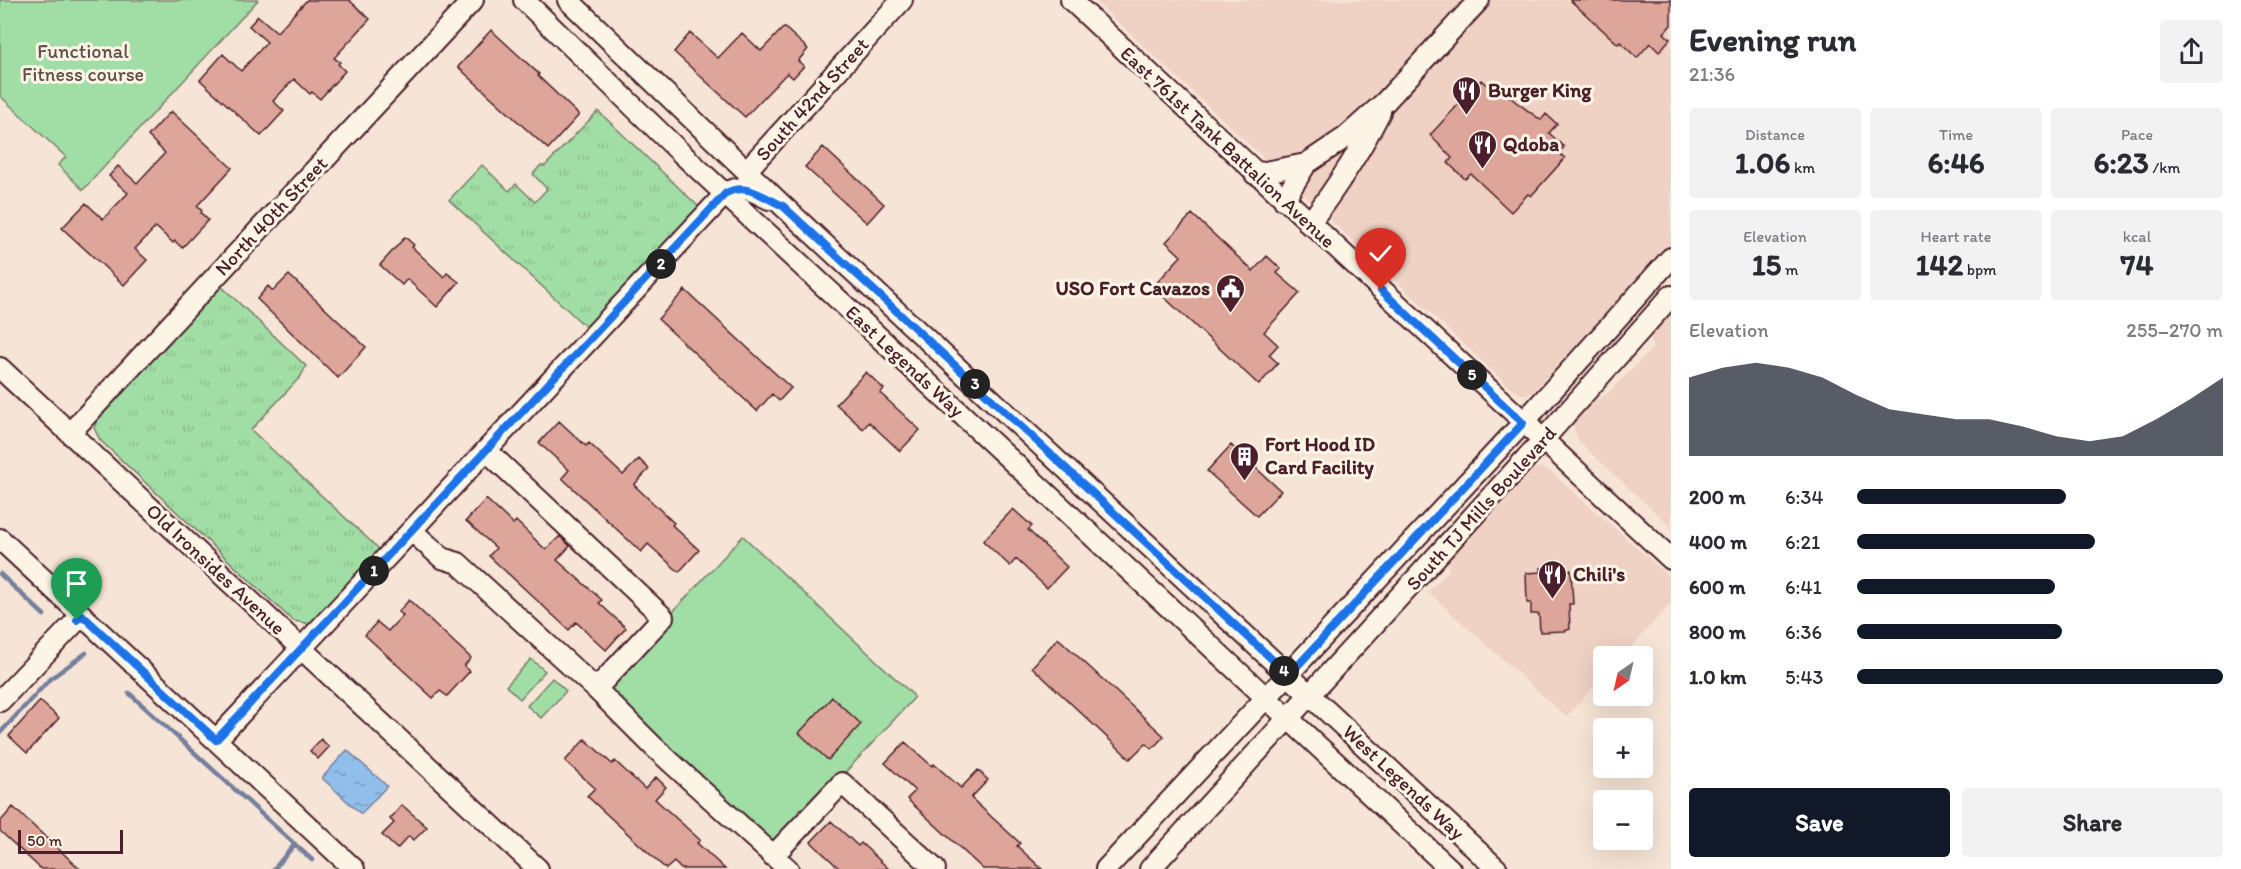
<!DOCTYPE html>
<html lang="en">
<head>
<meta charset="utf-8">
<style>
  body { margin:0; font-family:Itim,sans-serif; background:#f2f2f3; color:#2b2b33; height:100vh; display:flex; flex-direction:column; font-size:22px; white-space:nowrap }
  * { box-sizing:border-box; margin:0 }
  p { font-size:20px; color:#7c7c81 }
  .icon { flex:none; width:33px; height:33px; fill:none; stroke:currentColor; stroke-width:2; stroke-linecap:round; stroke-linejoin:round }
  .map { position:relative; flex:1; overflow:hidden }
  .details { display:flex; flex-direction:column; background:#fff; width:570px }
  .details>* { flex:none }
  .needle { width:39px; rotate:214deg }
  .fabs { position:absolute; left:1593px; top:646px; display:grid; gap:12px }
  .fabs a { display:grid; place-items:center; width:60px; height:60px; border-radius:6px; background:#fff; box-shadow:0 6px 24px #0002; font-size:30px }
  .scale { position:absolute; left:18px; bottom:15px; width:105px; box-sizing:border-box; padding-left:6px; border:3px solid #4a1f2b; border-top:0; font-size:16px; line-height:21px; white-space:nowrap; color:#4a1f2b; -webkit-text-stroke:4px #fcf5e5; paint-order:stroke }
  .pin { position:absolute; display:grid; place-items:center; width:51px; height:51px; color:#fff; margin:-62px -26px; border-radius:50% 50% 50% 0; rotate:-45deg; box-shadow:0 0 6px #0007 }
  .pin .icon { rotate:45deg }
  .km { position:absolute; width:30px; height:30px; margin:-15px; border-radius:50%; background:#222; color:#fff; font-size:16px; line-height:30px; text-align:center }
  .round { display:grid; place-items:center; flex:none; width:63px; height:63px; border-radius:6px; background:#f2f2f3 }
  .headline { display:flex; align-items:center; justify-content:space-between; height:102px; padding:0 18px }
  h1 { font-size:33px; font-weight:800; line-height:45px }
  .figures { display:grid; grid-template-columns:repeat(3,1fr); gap:9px; height:102px; padding:6px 18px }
  .figures div { display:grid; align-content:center; border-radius:6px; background:#f2f2f3; text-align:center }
  .figures b { font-size:30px; font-weight:800 }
  .figures small { font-size:16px; font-weight:400 }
  .figures p { font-size:16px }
  .chart { height:168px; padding:12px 18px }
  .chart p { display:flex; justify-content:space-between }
  .chart svg { width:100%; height:108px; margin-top:6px; fill:#111827; opacity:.7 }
  .primary-button { display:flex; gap:12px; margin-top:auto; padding:12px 18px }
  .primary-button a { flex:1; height:69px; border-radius:6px; background:#111827; color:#fff; font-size:24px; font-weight:800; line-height:69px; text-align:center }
  .primary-button a+a { background:#f2f2f3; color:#2b2b33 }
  ul { padding:0 18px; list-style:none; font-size:20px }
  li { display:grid; grid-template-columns:96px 72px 1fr; align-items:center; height:45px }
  li i { height:15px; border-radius:8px; background:#111827 }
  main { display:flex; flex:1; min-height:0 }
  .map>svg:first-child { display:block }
  .built { fill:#efd2c4 }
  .grass { fill:url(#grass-tufts); stroke:#767e68; stroke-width:1.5 }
  .park { fill:#a1dea5; stroke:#767e68; stroke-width:1.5 }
  .water { fill:url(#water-ripples); stroke:#757f9e; stroke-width:1.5 }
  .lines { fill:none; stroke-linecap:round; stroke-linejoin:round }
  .stream { stroke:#757f9e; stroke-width:4.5 }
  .building { fill:#dea59a; stroke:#4a1f2b; stroke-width:1.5 }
  .minor-casing { stroke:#4a1f2b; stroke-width:24 }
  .minor { stroke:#fcf5e5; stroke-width:20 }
  .route-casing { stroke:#fff; stroke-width:12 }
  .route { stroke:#1a73e8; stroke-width:8 }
  .labels { text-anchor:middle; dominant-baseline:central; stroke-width:6; stroke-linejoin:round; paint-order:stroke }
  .park-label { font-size:20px; fill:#604f4a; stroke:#fcf5e5 }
  .poi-label { font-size:20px; font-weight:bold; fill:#4a1f2b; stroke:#fcf5e5; text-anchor:start }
  .street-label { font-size:20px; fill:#4a1f2b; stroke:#fcf5e5 }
</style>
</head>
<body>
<main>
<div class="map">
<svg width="1671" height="869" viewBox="0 0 1671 869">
  <defs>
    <pattern id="grass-tufts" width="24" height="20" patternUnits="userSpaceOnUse" patternTransform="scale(1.5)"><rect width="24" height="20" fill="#a1dea5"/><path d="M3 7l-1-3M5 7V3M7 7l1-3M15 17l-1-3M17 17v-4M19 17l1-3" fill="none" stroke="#8cbe8e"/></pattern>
    <pattern id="water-ripples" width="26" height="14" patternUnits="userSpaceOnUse" patternTransform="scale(1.5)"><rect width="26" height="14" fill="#91bfeb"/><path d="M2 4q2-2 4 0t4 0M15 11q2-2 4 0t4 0" fill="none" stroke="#789bbf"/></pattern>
  </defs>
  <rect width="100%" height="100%" fill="#f6e5d6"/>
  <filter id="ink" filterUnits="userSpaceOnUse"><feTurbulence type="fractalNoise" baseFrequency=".0167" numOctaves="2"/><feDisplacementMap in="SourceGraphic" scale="12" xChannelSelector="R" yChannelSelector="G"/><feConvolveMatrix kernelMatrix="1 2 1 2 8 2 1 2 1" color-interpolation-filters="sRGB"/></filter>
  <g filter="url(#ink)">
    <!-- built -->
    <path class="built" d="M1094 0H1671V242L1533 392 1528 394H1520L1514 391Z
      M1671 314V527L1578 441 1573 425 1575 419 1589 403 1606 395 1653 348 1651 340 1653 333Z
      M1538 467 1551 472 1671 578V603L1622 657H1604L1603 677 1566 717 1428 592 1449 570 1447 564 1452 554 1526 471Z"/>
    <!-- grass -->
    <path class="grass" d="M598 111 699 207 587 328 449 200 482 165 509 191 516 184 535 202 547 189 533 174 540 166H545Z
      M220 285 306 366 301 376 251 430 380 550 312 624 308 625 306 623 293 621 100 440 94 428 98 419Z"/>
    <!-- park -->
    <path class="park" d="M0 0H258L83 190 58 165 66 157 0 96Z
      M743 536 913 695 914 698 791 831C782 839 773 840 762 839L610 695 611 684 615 674Z
      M531 659 545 671 520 699 506 686Z
      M552 678 566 691 541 718 527 706Z"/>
    <!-- water -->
    <path class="water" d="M347 750 387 786 361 814 322 778Z"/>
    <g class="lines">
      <!-- stream -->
      <path class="stream" d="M0 574 44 615
        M129 693 312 860
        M0 733 50 679 86 653
        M274 869 295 844"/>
    </g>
    <!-- building -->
    <path class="building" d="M307 0H349L370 19 334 58 340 62 338 64 345 71 320 99 312 92 310 94 294 79 273 101 284 111 261 136 200 80 223 54 241 71 267 42 249 26 258 16 277 32Z
      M1570 0H1671V25L1664 33 1670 39 1659 52 1650 43 1637 58 1620 42 1618 44Z
      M784 27 808 49 798 61 804 66 793 78 787 73 745 117 674 52 690 33 718 58 742 33 761 51Z
      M491 30 539 74 538 76 579 115 548 149 458 67Z
      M1481 80 1492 90 1496 85 1516 102 1541 120 1546 114 1557 124 1549 133 1564 147 1559 153 1565 158 1531 196 1528 194 1511 212 1471 174 1465 179 1448 163 1452 158 1430 135Z
      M171 111 232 168 197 206 202 211 201 213 208 220 182 248 175 241 173 243 156 227 135 249 147 260 124 285 62 228 86 203 103 219 128 193 109 176 118 166 137 183 165 153 148 136Z
      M823 147 884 204 867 223 805 167Z
      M1192 214 1253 271 1267 256 1281 269 1277 273 1300 293 1264 332 1278 345 1269 355 1278 363 1259 385 1153 287 1181 256 1166 242Z
      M405 237 414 245 412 247 444 277 447 273 459 282 437 307 407 279 402 285 380 265Z
      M289 275 366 347 338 378 257 299 268 286 273 291Z
      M685 290 791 388 779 401 772 394 757 411 658 319Z
      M866 372 884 389 880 393 920 430 900 451 869 422 863 429 836 404Z
      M559 421 586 446 589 443 623 475 639 459 649 469 634 485 674 523 672 525 699 550 679 572 648 544 641 552 562 478 569 470 539 443Z
      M1231 445 1281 491 1257 516 1207 471Z
      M486 499 513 524 516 521 546 550 560 536 570 546 557 560 602 600 599 603 626 628 606 650 576 622 569 630 489 556 496 548 466 521Z
      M1013 509 1032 526 1028 530 1067 567 1047 588 1016 559 1010 566 983 541Z
      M1554 567V571L1571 570 1573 604H1569L1570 629 1565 631 1540 632 1539 614H1531V603H1527L1526 573 1541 572V568Z
      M409 600 471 658 464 666 470 671 447 696 440 691 433 698 365 635 377 622 388 631 403 615 398 612Z
      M1058 638 1164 736 1152 749 1146 743 1130 759 1032 667Z
      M832 697 861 724 828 760 799 733Z
      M40 701 59 718 27 753 9 736Z
      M321 739 329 747 318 759 310 751Z
      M585 739 612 764 615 761 645 789 656 777 666 787 655 799 700 840 697 843 725 869H681L674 862 666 869 587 796 595 788 565 761Z
      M905 742 932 766 934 764 961 788 978 770 988 780 971 798 1020 843 1017 846 1042 869H983L907 799 915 791 885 763Z
      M402 805 427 827 416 838 413 840 409 836 397 849 382 835 394 823 390 819Z
      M13 807 80 869H41L0 831V822Z
      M831 821 858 846 861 843 889 869H840L811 842Z"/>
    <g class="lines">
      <defs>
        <path id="minor" d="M524 0 681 153 1450 869
          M568 0 783 206 1497 869
          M1071 0 1671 559
          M746 171 902 0
          M1255 174 1306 164
          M1284 200 1306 164 1346 137 1385 102 1479 0
          M1309 224C1336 188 1360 152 1380 112
          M0 368 538 869
          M70 433 473 0
          M486 450 663 617 596 689
          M412 531 442 558 458 563 596 689 654 747 788 869
          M0 539 354 869
          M0 701 82 615
          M216 740 726 193C744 183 752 191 769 199
          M773 856 842 783 935 869
          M1106 869 1523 423 1671 258
          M1150 869 1542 441 1671 296"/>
      </defs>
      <!-- minor casing -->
      <use href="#minor" class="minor-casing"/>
      <!-- minor -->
      <use href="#minor" class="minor"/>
    </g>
  </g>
  <g class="lines" filter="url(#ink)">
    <defs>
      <path id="route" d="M77 620 82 615 216 740 726 193C746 182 763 197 783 206L1289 675 1523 423 1381 290"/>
    </defs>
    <!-- route casing -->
    <use href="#route" class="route-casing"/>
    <!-- route -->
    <use href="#route" class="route"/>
  </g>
  <!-- icons -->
  <defs>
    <symbol id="restaurant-pin" viewBox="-11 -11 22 30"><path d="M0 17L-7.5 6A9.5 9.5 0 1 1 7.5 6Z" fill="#4a1f2b" stroke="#fcf5e5"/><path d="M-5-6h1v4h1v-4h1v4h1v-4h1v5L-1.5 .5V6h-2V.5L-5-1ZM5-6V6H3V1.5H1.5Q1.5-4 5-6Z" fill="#fff"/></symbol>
    <symbol id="civic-pin" viewBox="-11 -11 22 30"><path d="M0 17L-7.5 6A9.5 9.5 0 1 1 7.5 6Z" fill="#4a1f2b" stroke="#fcf5e5"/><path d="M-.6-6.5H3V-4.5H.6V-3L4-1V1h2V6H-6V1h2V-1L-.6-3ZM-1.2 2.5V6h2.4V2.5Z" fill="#fff"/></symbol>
    <symbol id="building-pin" viewBox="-11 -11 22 30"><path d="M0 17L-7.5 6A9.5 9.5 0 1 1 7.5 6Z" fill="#4a1f2b" stroke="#fcf5e5"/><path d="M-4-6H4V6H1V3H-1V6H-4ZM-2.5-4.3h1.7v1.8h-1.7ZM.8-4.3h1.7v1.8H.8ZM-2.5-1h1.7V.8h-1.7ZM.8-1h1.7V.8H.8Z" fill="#fff"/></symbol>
  </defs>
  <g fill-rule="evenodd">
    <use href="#restaurant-pin" x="1450" y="74" width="33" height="45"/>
    <use href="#restaurant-pin" x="1466" y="128" width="33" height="45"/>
    <use href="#civic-pin" x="1214" y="272" width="33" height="45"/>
    <use href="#building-pin" x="1228" y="440" width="33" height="45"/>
    <use href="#restaurant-pin" x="1536" y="558" width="33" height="45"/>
  </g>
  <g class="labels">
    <!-- park labels -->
    <g class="park-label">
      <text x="83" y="51">Functional<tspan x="83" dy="23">Fitness course</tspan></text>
    </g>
    <!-- poi labels -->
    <g class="poi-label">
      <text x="1488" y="90">Burger King</text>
      <text x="1503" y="144">Qdoba</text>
      <text x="1210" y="288" text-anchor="end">USO Fort Cavazos</text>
      <text x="1265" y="444">Fort Hood ID<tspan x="1265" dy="23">Card Facility</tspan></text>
      <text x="1573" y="574">Chili's</text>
    </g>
    <!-- street labels -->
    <g class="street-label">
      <text transform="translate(812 99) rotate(-48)">South 42nd Street</text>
      <text transform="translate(1228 147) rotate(43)">East 761st Tank Battalion Avenue</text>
      <text transform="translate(271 216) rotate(-47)">North 40th Street</text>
      <text transform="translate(905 361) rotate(43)">East Legends Way</text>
      <text transform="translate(1481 508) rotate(-48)">South TJ Mills Boulevard</text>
      <text transform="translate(216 569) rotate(43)">Old Ironsides Avenue</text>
      <text transform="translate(1404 782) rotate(43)">West Legends Way</text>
    </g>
  </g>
</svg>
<div class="fabs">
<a><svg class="needle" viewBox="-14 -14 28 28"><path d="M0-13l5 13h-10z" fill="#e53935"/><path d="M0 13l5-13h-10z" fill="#7c7c81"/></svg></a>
<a>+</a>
<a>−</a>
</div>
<div class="scale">50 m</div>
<div class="pin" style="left:77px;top:620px;background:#1e9e55"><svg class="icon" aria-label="arrive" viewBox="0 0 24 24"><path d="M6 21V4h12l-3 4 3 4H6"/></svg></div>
<div class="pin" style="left:1381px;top:290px;background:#d93025"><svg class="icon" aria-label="check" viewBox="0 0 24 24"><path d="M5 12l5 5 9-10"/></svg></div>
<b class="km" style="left:374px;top:571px">1</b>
<b class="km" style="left:661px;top:264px">2</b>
<b class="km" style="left:975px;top:384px">3</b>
<b class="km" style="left:1284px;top:671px">4</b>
<b class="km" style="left:1472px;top:375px">5</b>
</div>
<section class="details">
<div class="headline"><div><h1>Evening run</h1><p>21:36</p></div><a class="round"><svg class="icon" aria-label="share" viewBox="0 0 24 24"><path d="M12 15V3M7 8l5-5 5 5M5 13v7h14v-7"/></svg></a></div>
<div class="figures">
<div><p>Distance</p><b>1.06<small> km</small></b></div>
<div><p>Time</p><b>6:46</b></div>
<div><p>Pace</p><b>6:23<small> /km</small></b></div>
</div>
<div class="figures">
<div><p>Elevation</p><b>15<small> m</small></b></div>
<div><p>Heart rate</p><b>142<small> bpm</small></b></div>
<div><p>kcal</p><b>74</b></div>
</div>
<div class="chart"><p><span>Elevation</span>255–270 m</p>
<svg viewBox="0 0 160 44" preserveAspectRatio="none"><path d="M0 44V12L10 8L20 6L30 8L40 12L50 19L60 25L70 27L80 29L90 29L100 32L110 36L120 38L130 36L140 29L150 21L160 12V44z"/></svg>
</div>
<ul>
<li><b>200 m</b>6:34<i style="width:57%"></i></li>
<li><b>400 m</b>6:21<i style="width:65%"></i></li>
<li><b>600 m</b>6:41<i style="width:54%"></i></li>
<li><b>800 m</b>6:36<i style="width:56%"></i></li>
<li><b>1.0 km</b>5:43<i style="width:100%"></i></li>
</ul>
<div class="primary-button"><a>Save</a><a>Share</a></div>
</section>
</main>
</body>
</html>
